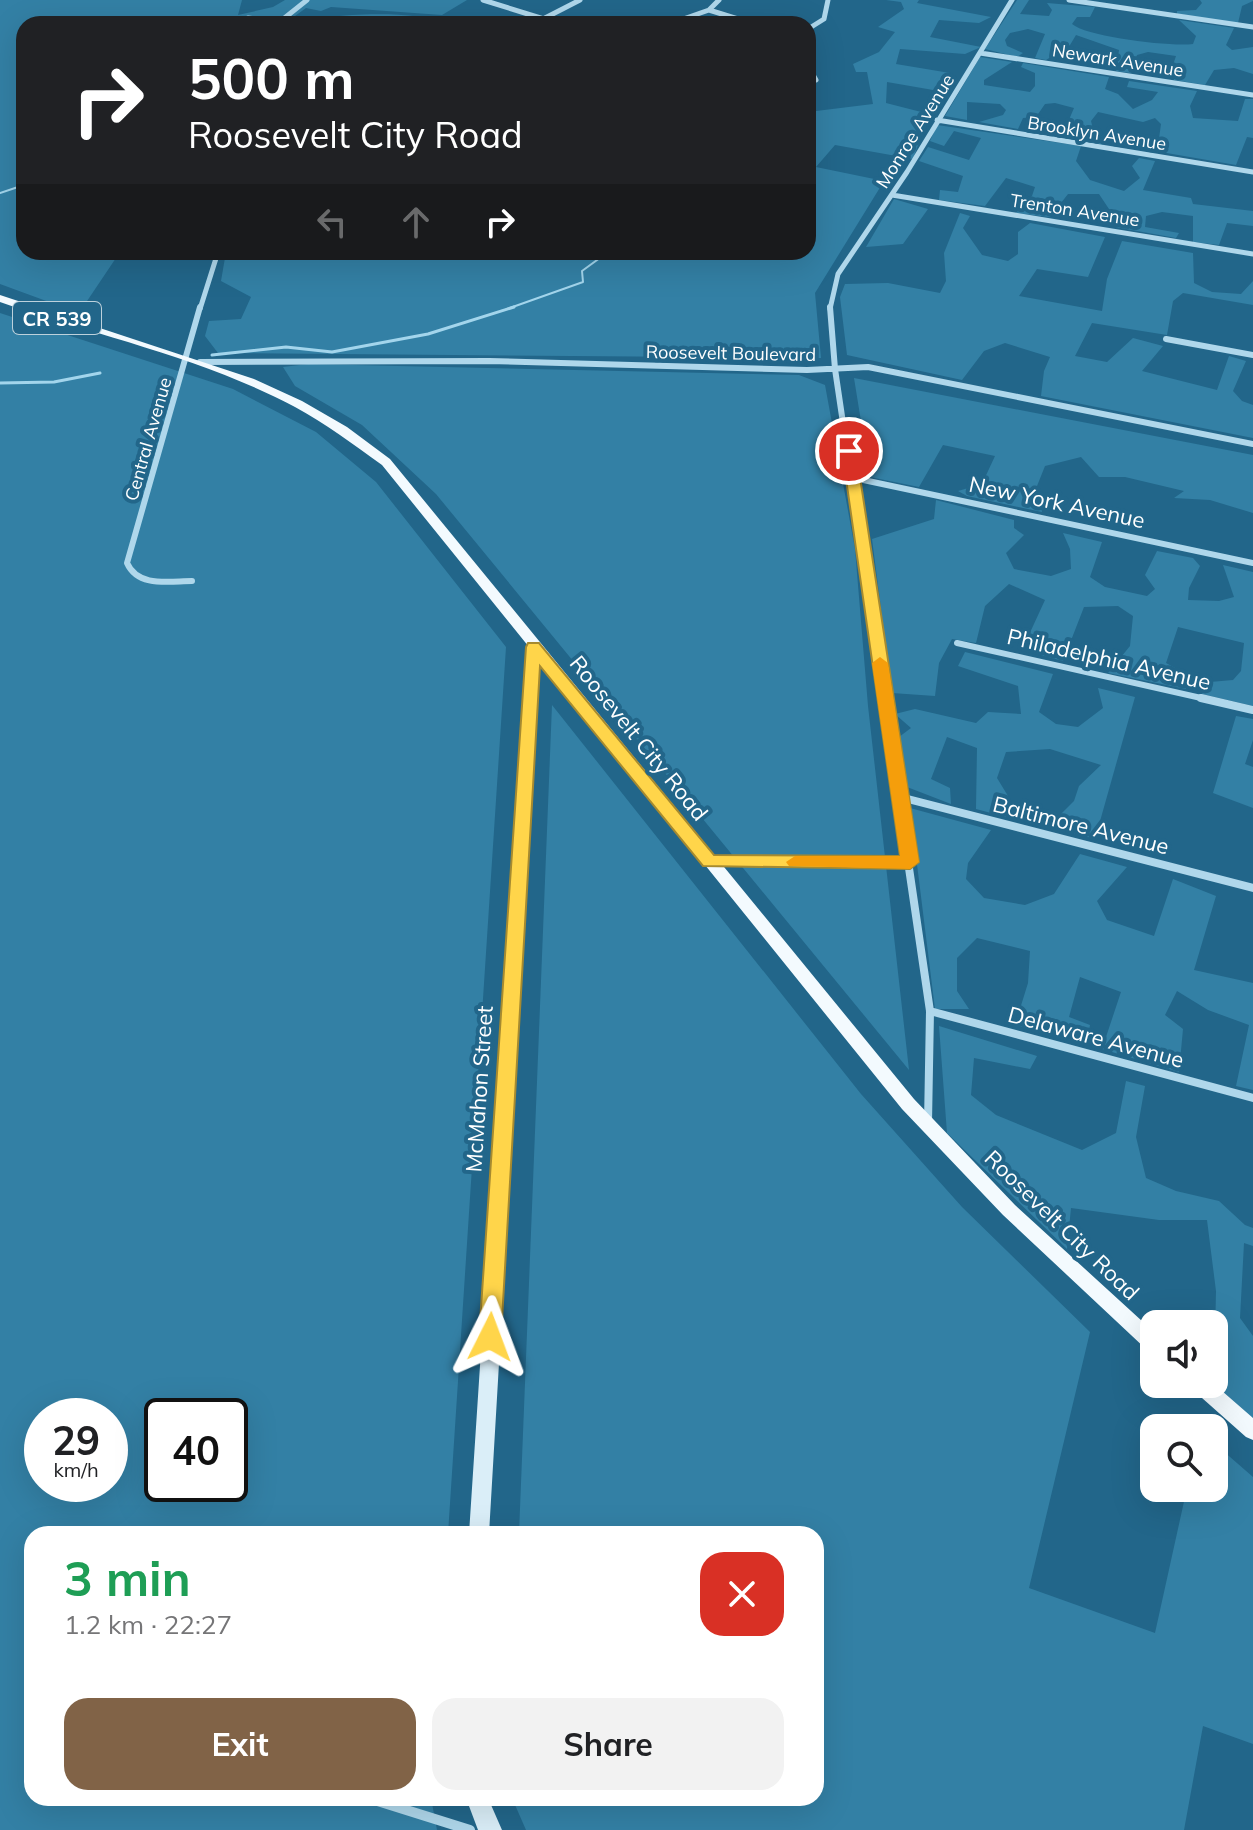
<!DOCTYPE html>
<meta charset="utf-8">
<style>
body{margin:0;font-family:Mulish,sans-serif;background:#f2f2f2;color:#202124;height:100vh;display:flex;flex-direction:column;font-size:30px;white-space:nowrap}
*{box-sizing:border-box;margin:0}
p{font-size:26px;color:#757577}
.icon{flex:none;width:44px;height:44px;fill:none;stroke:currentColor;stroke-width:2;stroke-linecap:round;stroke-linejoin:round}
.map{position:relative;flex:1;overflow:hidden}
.side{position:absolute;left:24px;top:1526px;width:800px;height:280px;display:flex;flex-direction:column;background:#fff;border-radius:24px;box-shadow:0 8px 32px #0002}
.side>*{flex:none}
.top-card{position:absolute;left:16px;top:16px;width:800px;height:244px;border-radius:24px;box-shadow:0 8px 32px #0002;background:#202124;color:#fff;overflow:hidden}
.tools{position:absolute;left:1140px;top:1310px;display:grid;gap:16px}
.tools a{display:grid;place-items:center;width:88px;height:88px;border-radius:16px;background:#fff;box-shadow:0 8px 32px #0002;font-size:40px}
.speed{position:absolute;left:24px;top:1398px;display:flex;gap:16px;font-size:40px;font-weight:700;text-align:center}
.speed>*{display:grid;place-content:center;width:104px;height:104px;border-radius:50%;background:#fff;box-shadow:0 8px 32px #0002;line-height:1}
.speed small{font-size:20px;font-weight:400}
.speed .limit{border:4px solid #111;border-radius:12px;background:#fff;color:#111}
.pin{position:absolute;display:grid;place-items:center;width:68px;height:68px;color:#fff;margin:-34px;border:4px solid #fff;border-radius:50%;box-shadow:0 2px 8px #0007}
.me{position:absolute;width:88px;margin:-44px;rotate:3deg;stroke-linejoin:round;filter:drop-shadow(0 0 6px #0008)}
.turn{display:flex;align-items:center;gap:28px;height:168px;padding:0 40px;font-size:36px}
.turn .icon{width:104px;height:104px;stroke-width:2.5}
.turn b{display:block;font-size:56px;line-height:68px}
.lanes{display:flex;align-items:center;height:76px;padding:0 40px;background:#0003;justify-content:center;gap:40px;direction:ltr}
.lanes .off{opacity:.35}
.round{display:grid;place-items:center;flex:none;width:84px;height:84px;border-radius:24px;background:#f2f2f2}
.headline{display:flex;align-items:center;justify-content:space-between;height:136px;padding:0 40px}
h1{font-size:48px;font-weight:700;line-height:60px;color:#1e9e55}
.primary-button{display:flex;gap:16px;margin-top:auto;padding:16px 40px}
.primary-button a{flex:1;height:92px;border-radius:24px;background:#816347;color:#fff;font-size:32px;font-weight:700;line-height:92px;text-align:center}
.primary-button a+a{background:#f2f2f2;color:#202124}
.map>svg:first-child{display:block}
.green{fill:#3380a5;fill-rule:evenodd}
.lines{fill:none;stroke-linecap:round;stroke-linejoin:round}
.stream-far1{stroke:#a3d5ec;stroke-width:2}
.stream{stroke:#a3d5ec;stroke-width:3}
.street-far3{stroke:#afd7eb;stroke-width:5}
.street-far2{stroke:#afd7eb;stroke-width:6}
.street-far1{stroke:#afd7eb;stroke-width:8}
.street{stroke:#afd7eb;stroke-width:10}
.secondary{fill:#daeef8;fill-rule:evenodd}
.primary{fill:#f3fafe;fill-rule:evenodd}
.route{fill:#ffd54a;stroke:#a68a30;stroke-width:2}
.slow{fill:#f59e0b}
.labels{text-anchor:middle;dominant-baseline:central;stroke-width:8;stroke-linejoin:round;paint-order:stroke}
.far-street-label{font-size:18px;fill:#fff;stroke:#22668a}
.shield{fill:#22668a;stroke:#bdd1dc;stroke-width:2}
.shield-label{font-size:20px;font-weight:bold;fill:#fff}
.street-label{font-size:22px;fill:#fff;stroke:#22668a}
</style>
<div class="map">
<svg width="1253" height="1830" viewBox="0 0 1253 1830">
<rect width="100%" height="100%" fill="#22668a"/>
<!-- green -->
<path class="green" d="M 0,0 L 242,0 L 238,15 L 273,7 L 285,0 L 467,0 L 442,15 L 331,7 L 321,11 L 306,8 L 295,16 C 314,20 333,16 352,15 C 383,13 425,14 454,24 L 24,24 L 24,252 L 120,252 L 79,313 L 0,284 Z
M 886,0 L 919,0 L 917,3 L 991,17 L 979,23 L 939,20 L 930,37 L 981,47 L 965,54 L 900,49 L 896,64 L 950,73 L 939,91 L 887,82 L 886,103 L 929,114 L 913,159 L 835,145 L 816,167 L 884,181 L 815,293 L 821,358 L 218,353 L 205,336 L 209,321 L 241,319 L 251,297 L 221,281 L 226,252 L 808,252 L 808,112 L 873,104 L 867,72 L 856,72 L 853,64 L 879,52 L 895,32 L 878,27 L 904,9 L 901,2 Z
M 1017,0 L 1029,0 L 1020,14 L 1049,16 L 1052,10 L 1047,3 L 1095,7 L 1090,17 L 1077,17 L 1072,24 C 1087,37 1171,47 1193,44 L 1196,36 L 1179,20 L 1234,28 L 1226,45 L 1232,50 L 1253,47 L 1253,74 L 1234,68 L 1214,70 L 1205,85 L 1174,80 L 1172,68 L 1176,56 L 1148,52 L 1137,55 L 1131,73 L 1116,71 L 1119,50 L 1076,35 L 1070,45 L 1046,60 L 1035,58 L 1045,34 L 1028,29 L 1010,33 L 1005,40 L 1007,46 L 1023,53 L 1017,57 L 985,49 Z
M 1200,0 L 1253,0 L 1253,1 L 1242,6 L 1238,23 L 1177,14 L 1177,11 L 1196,10 L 1202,3 Z
M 980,57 L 1012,62 L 984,80 L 984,85 L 1030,92 L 1035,86 L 1035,73 L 1021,67 L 1023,63 L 1109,77 L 1105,89 L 1118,94 L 1133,109 L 1152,100 L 1158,92 L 1127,87 L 1129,81 L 1197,91 L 1190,106 L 1193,118 L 1238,121 L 1245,99 L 1253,99 L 1253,138 L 1247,137 L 1236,165 L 1132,147 L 1131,142 L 1158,146 L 1161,124 L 1155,118 L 1143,122 L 1098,112 L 1091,121 L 1093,129 L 1103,136 L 1104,145 L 1062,136 L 1074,108 L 1055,103 L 1045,104 L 1036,117 L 1023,118 L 1018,129 L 979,122 L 1003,115 L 1006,110 L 1000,104 L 967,102 L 967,120 L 945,116 Z
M 937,125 L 1081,146 L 1076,161 L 1090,180 L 1124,191 L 1140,178 L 1132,166 L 1139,158 L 1155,161 L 1143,190 L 1191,198 L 1193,204 L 1253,211 L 1253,226 L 1227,223 L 1219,245 L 1193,242 L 1193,216 L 1162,212 L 1146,216 L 1145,227 L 1179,233 L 1176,238 L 1115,227 L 1111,212 L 1099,194 L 1068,194 L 1050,217 L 1016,213 L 1032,196 L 1035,187 L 1006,178 L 985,206 L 939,200 L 940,190 L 958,192 L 963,176 L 919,161 L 928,147 L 969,160 L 981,138 L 954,131 L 944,146 L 930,141 Z
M 894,199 L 928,209 L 903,244 L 866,247 Z
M 960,213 L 970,216 L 963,228 L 982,255 L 1008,261 L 1018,254 L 1018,232 L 1030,223 L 1105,237 L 1088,277 L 1037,269 L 1019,296 L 1102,311 L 1107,279 L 1122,241 L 1193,253 L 1194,283 L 1212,292 L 1241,294 L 1253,281 L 1253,305 L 1183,293 L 1173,301 L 1167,335 L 1092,323 L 1075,356 L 1107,362 L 1133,338 L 1163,346 L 1142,371 L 1217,390 L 1229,356 L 1246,361 L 1233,391 L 1242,401 L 1253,405 L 1253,438 L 1041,396 L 1044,371 L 1050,357 L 1005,343 L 984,351 L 962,380 L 847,355 L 840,297 L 845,284 L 888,283 L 940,293 L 946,281 L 944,253 Z
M 0,313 L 233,389 L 316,432 L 376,482 L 506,647 L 448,1534 L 32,1534 L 32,1798 L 431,1798 L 437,1830 L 0,1830 ZM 42,1416 L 110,1416 L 110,1484 L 42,1484 ZM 162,1416 L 230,1416 L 230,1484 L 162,1484 Z
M 308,364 L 799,375 L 825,385 L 855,549 L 868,706 L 909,1070 L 436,494 L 362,425 L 295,386 L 283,367 Z
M 854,378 L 1253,455 L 1253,513 L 1210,500 L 1174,498 L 1184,491 L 1125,477 L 1099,477 L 1081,457 L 1045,466 L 1037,486 L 1042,512 L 967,496 L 958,491 L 982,484 L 995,456 L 943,445 L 919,487 L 870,477 Z
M 936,500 L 1014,520 L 1014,528 L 1024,535 L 1006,553 L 1014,569 L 1051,576 L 1071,569 L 1070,549 L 1063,533 L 1102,542 L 1090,577 L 1105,587 L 1147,596 L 1155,589 L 1145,575 L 1157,551 L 1193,558 L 1200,566 L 1189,588 L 1188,600 L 1219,601 L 1234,597 L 1223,565 L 1253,572 L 1253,706 L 1202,694 L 1210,682 L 1233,680 L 1241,671 L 1244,643 L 1178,627 L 1166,663 L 1190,676 L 1186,689 L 1108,673 L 1130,646 L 1133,616 L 1118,606 L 1084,607 L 1063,661 L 1022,650 L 1045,600 L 1009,584 L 985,606 L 976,643 L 952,639 L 939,663 L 935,696 L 892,693 L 872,539 L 934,519 Z
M 965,652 L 1053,674 L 1039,712 L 1056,724 L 1078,727 L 1103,708 L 1098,688 L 1135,697 L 1095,839 L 1049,826 L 1074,801 L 1079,786 L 1101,765 L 1050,749 L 1006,752 L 997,778 L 1008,796 L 1006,817 L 976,809 L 977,748 L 947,737 L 931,779 L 950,788 L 951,804 L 907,787 L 895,740 L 911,728 L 895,714 L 915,709 L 976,723 L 988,712 L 1021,714 L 1018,686 L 958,666 Z
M 552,705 L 861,1094 L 962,1207 L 1090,1332 L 1029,1588 L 1155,1633 L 1187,1488 L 1214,1488 L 1214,1443 L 1253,1477 L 1253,1744 L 1203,1726 L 1184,1830 L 526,1830 L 512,1798 L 816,1798 L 816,1534 L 519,1534 Z
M 1236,716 L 1253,719 L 1253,740 L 1245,764 L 1253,767 L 1253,808 L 1213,793 Z
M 910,808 L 991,830 L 968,863 L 966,879 L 984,898 L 1025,905 L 1054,894 L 1080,854 L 1127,867 L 1097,901 L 1107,920 L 1154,936 L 1173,879 L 1216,896 L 1194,970 L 1253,983 L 1253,1090 L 1236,1086 L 1249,1025 L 1208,1010 L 1177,991 L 1165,1015 L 1183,1029 L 1179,1072 L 1102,1049 L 1121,992 L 1080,977 L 1069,1017 L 1090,1025 L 1086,1044 L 1015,1025 L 1028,983 L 1030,951 L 977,938 L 957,958 L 957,991 L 969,1009 L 935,1009 Z
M 939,1026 L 1037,1056 L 1030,1069 L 974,1058 L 971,1095 L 996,1115 L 1082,1150 L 1116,1133 L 1126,1081 L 1145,1086 L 1136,1137 L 1146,1178 L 1176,1191 L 1219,1201 L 1245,1225 L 1253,1228 L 1253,1246 L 1244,1243 L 1240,1318 L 1253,1336 L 1253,1419 L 1214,1384 L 1216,1291 L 1207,1220 L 1159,1220 L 1071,1208 L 1067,1249 L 947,1133 Z"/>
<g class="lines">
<!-- stream-far1 -->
<path class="stream-far1" d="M 0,193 L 24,185
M 507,309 L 583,282 L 582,271 L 608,252"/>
<!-- stream -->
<path class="stream" d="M 212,355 L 286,347 L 332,352 L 428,334 L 514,307
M 0,383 L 54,382 L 100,373"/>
<!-- street-far3 -->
<path class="street-far3" d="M 483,0 L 560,24
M 1069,0 L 1253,27
M 709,10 L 754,24
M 248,18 L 278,22
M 543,19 L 580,0
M 277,24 L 307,0
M 669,24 L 709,10 L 719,0
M 808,29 L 824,19 L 828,0
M 980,53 L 1253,95
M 808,66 L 816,80
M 937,120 L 1253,172
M 892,195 L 1253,254
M 200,309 L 218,252
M 830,309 L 838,274 L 907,172 L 1012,0"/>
<!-- street-far2 -->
<path class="street-far2" d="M 830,307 L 835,369 L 884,700
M 1166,339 L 1253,355
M 200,362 L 489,361 L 807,370 L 868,367 L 1253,444
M 854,478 L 1253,563
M 192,581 C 170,581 138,588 127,563 L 200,307
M 957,643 L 1210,700"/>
<!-- street-far1 -->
<path class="street-far1" d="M 884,698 L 930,1011 L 928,1123
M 1201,698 L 1253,710
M 900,797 L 1253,888
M 710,862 L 910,862
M 930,1011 L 1253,1098"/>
<!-- street -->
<path class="street" d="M 368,1798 L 470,1830"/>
<!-- secondary -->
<path class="secondary" d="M 534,643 L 541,647 L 489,1534 L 469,1534 L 527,647 Z
M 466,1798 L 488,1798 L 502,1830 L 478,1830 Z"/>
<!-- primary -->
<path class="primary" d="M 0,295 L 254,379 L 302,401 L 347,427 L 390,459 L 914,1099 L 1015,1205 L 1154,1332 L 1154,1353 L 1147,1350 L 1003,1215 L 902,1109 L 382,465 C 353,444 326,424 295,407 C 203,358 98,336 0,302 Z
M 1190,1384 L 1214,1384 L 1253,1418 L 1253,1440 L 1246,1437 L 1193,1390 Z"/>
</g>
<!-- route -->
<path class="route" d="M 849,447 L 856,451 L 919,862 L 910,869 L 703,866 L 540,666 L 501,1337 L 498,1344 L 490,1347 L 482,1344 L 479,1337 L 526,647 L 528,643 L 539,643 L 714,855 L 900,856 L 842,451 Z"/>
<!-- slow -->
<path class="slow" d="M 880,657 L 888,663 L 919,862 L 910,869 L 789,866 L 786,862 L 795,856 L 900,856 L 872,663 Z"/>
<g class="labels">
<!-- far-street labels -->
<g class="far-street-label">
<text transform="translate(1118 60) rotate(9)">Newark Avenue</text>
<text transform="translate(915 131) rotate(-58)">Monroe Avenue</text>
<text transform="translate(1097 133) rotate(9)">Brooklyn Avenue</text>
<text transform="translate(1075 210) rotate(9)">Trenton Avenue</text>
<text transform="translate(731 353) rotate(1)">Roosevelt Boulevard</text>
<text transform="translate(148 439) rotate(-74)">Central Avenue</text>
</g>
<!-- shield labels -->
<rect class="shield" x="13" y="302" width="88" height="32" rx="6"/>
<g class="shield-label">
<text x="57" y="318">CR 539</text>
</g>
<!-- street labels -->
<g class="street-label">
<text transform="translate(1057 502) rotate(12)">New York Avenue</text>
<text transform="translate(1109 659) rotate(13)">Philadelphia Avenue</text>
<text transform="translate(639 738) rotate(51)">Roosevelt City Road</text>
<text transform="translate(1081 825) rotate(14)">Baltimore Avenue</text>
<text transform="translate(1096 1037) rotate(15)">Delaware Avenue</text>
<text transform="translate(479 1089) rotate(-86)">McMahon Street</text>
<text transform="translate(1062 1225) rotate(44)">Roosevelt City Road</text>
</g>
</g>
</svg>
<div class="tools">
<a><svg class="icon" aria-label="sound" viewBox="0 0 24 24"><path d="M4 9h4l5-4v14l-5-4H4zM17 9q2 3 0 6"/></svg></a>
<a><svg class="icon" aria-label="search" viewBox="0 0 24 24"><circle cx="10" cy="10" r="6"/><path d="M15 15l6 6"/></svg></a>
</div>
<div class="speed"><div>29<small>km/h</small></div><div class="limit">40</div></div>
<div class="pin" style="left:849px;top:451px;background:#d93025"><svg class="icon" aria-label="arrive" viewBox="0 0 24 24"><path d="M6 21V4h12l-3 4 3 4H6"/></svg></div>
<svg class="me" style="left:490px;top:1337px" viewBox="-20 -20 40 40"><path d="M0-17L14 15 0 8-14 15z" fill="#ffd54a" stroke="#fff" stroke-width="4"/></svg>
<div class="top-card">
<div class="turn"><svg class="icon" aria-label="right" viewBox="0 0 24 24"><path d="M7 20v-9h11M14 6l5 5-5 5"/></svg><div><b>500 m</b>Roosevelt City Road</div></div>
<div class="lanes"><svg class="icon off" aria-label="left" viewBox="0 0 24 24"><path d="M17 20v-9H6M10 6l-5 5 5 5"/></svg><svg class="icon off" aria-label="ahead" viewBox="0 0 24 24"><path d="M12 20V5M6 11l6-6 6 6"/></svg><svg class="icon" aria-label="right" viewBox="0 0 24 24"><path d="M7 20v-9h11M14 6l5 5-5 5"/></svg></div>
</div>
<section class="side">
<div class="headline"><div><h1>3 min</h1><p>1.2 km · 22:27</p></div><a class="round" style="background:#d93025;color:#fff"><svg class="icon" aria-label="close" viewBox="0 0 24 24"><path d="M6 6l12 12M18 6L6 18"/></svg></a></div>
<div class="primary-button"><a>Exit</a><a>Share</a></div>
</section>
</div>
